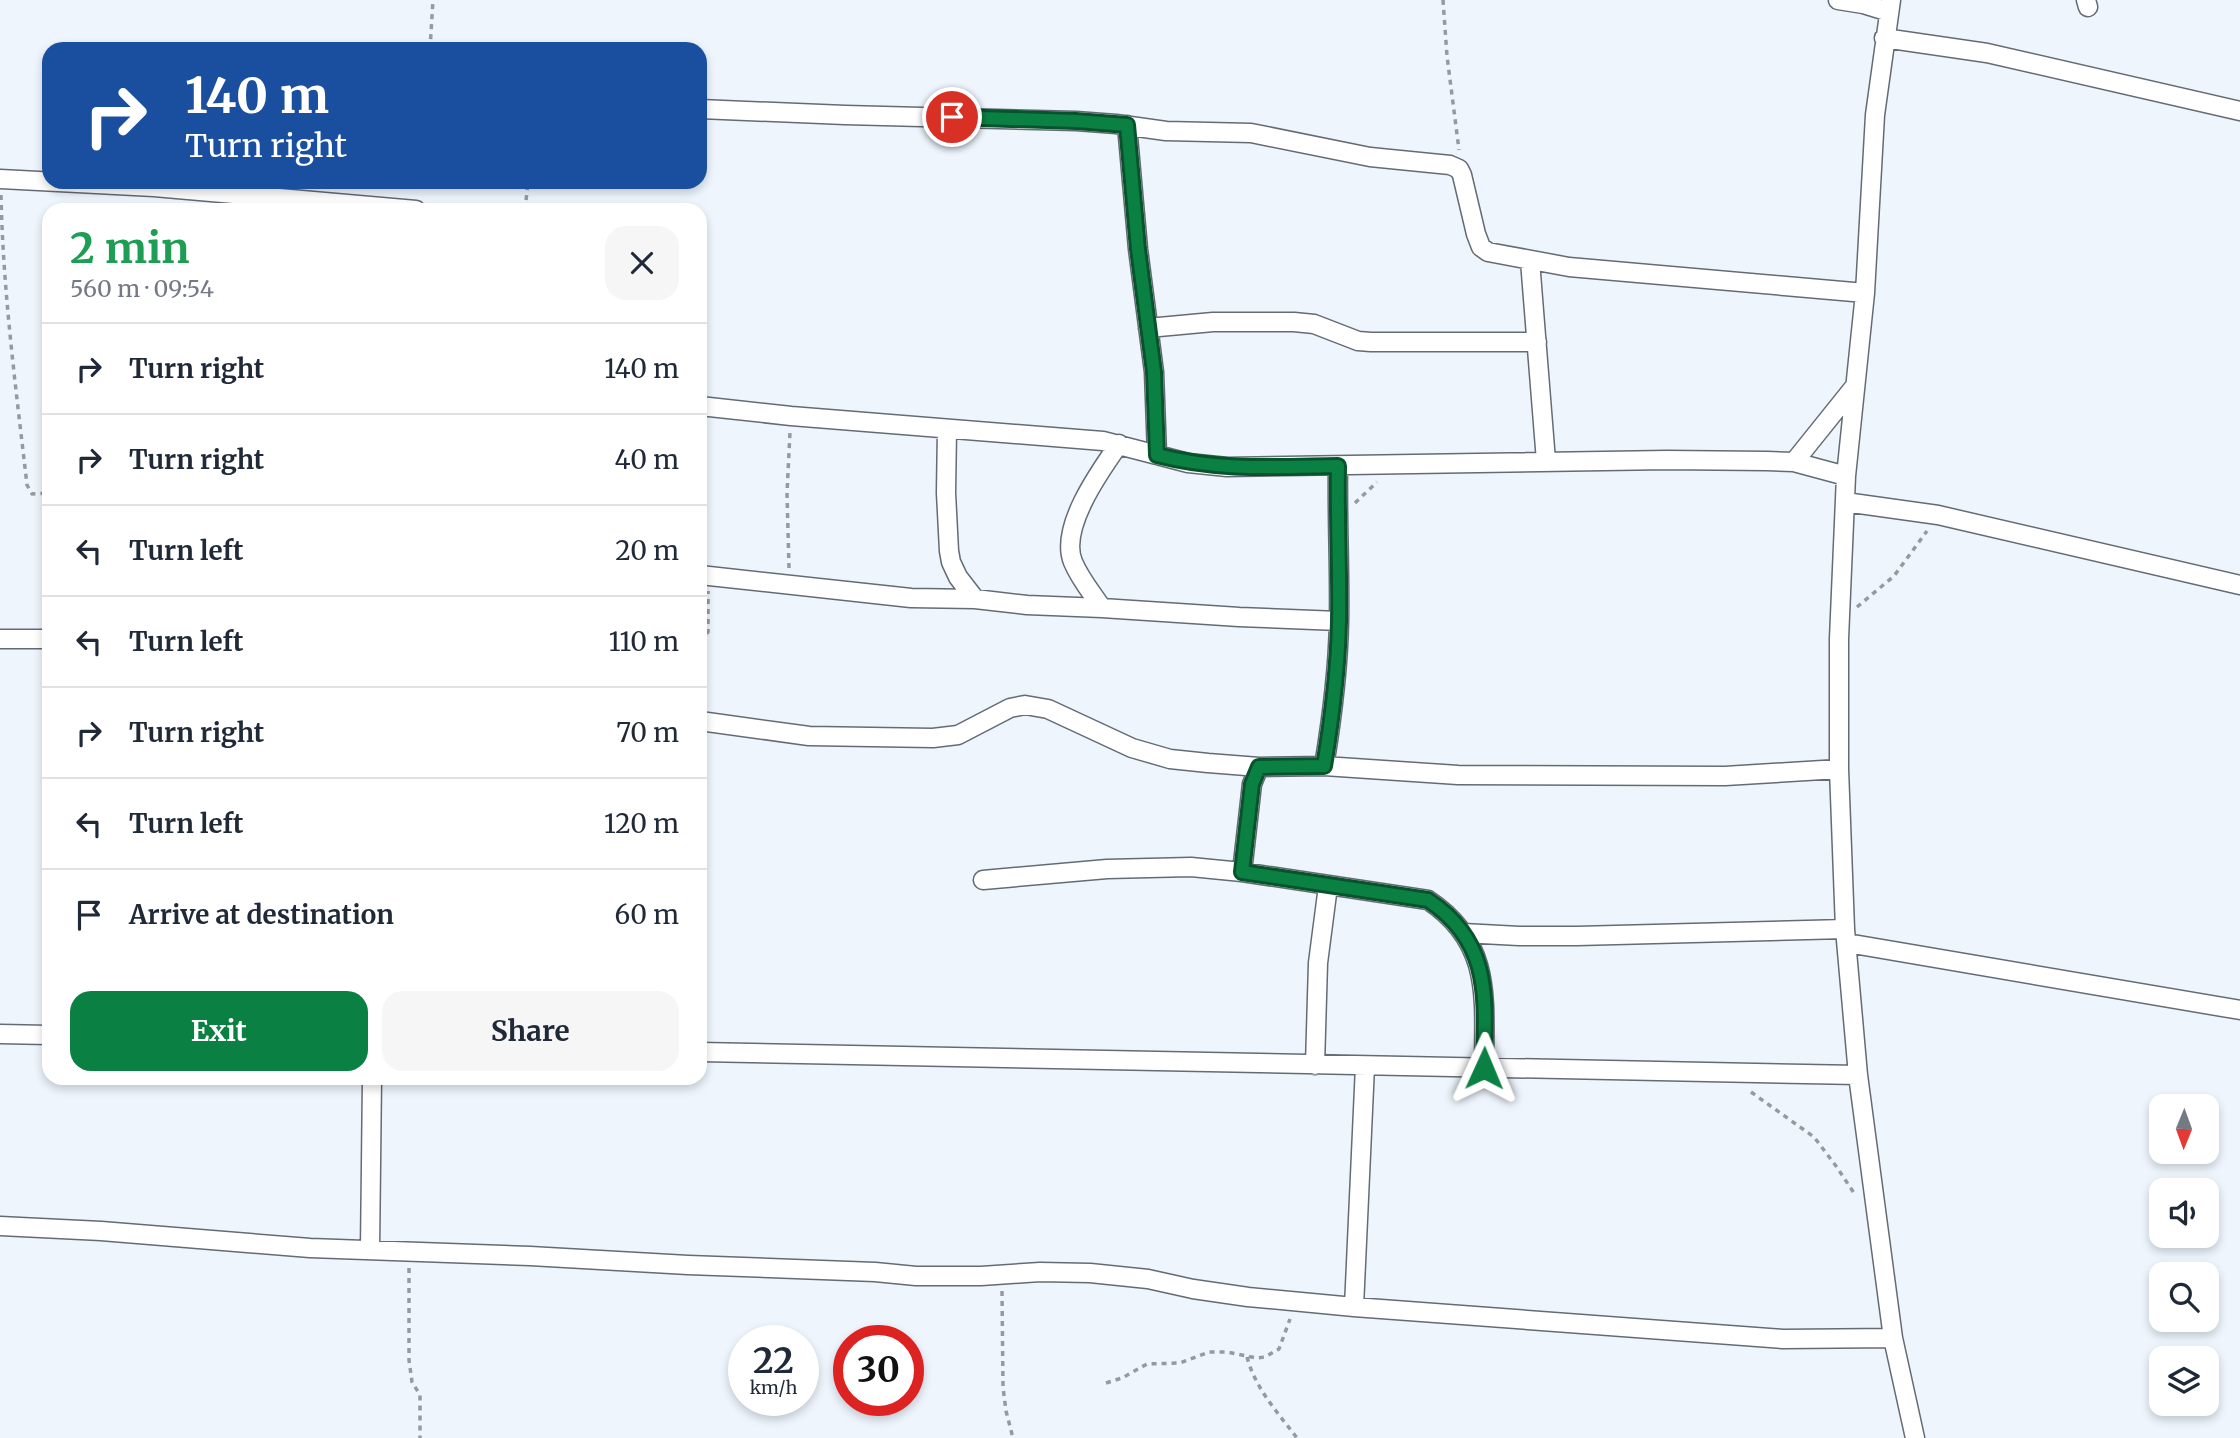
<!DOCTYPE html>
<meta charset="utf-8">
<style>
body{margin:0;font-family:Merriweather,serif;background:#f6f6f7;color:#1f2937;height:100vh;display:flex;flex-direction:column;font-size:26px;white-space:nowrap}
*{box-sizing:border-box;margin:0}
p{font-size:23px;color:#747a83}
.icon{flex:none;width:38px;height:38px;fill:none;stroke:currentColor;stroke-width:2;stroke-linecap:round;stroke-linejoin:round}
.map{position:relative;flex:1;overflow:hidden}
.side{position:absolute;left:42px;top:203px;width:665px;height:882px;display:flex;flex-direction:column;background:#fff;border-radius:21px;box-shadow:0 4px 10px #0003}
.side>*{flex:none}
.hud{position:absolute;left:42px;top:42px;width:665px;height:147px;border-radius:21px;box-shadow:0 4px 10px #0003;background:#1a4fa0;color:#fff;overflow:hidden}
.needle{width:46px;rotate:181deg}
.buttons{position:absolute;left:2149px;top:1094px;display:grid;gap:14px}
.buttons a{display:grid;place-items:center;width:70px;height:70px;border-radius:14px;background:#fff;box-shadow:0 4px 10px #0003;font-size:35px}
.speed{position:absolute;left:728px;top:1325px;display:flex;gap:14px;font-size:35px;font-weight:700;text-align:center}
.speed>*{display:grid;place-content:center;width:91px;height:91px;border-radius:50%;background:#fff;box-shadow:0 4px 10px #0003;line-height:1}
.speed small{font-size:18px;font-weight:400}
.speed .limit{border:10px solid #d22;background:#fff;color:#111}
.pin{position:absolute;display:grid;place-items:center;width:60px;height:60px;color:#fff;margin:-30px;border:4px solid #fff;border-radius:50%;box-shadow:0 2px 7px #0007}
.me{position:absolute;width:77px;margin:-38px;rotate:1deg;stroke-linejoin:round;filter:drop-shadow(0 0 5px #0008)}
.turn{display:flex;align-items:center;gap:24px;height:147px;padding:0 28px;font-size:32px}
.turn .icon{width:91px;height:91px;stroke-width:2.5}
.turn b{display:block;font-size:49px;line-height:60px}
.round{display:grid;place-items:center;flex:none;width:74px;height:74px;border-radius:21px;background:#f6f6f7}
.overview{display:flex;align-items:center;justify-content:space-between;height:119px;padding:0 28px}
h1{font-size:42px;font-weight:700;line-height:52px;color:#1e9e55}
.action{display:flex;gap:14px;margin-top:auto;padding:14px 28px}
.action a{flex:1;height:80px;border-radius:21px;background:#0b8043;color:#fff;font-size:28px;font-weight:700;line-height:80px;text-align:center}
.action a+a{background:#f6f6f7;color:#1f2937}
ul{padding:0;list-style:none}
li{display:flex;align-items:center;gap:21px;height:91px;padding:0 28px;border-top:2px solid #e0e1e3}
li div{flex:1}
li b{display:block;font-size:26px}
li em{font-style:normal}
.map>svg:first-child{display:block}
.lines{fill:none;stroke-linecap:round;stroke-linejoin:round}
.minor-casing{stroke:#646b74;stroke-width:21}
.path{stroke:#959aa1;stroke-width:3.5;stroke-dasharray:5 5;stroke-linecap:butt}
.minor{stroke:#fff;stroke-width:18}
.route-casing{stroke:#07532c;stroke-width:18}
.route{stroke:#0b8043;stroke-width:12}
</style>
<div class="map">
<svg width="2240" height="1438" viewBox="0 0 2240 1438">
<rect width="100%" height="100%" fill="#eef5fd"/>
<g class="lines">
<defs>
<path id="minor" d="M 1838,0 L 1863,4 L 1889,12
M 1891,0 L 1875,115 L 1865,293 L 1846,476 L 1839,639 L 1839,769 L 1845,929 L 1858,1075 L 1893,1338 L 1915,1438
M 2086,0 L 2088,7
M 1884,38 L 1987,53 L 2240,111
M 700,109 L 845,115 L 1076,121 L 1116,124 L 1166,131 L 1251,133 L 1370,157 L 1450,165 L 1459,169 L 1462,175 L 1476,234 L 1481,247 L 1488,252 L 1569,267 L 1865,293
M 1127,125 L 1138,249 L 1154,372 L 1157,455
M 0,179 L 154,187 L 416,210
M 1530,261 L 1546,461
M 1148,328 L 1213,322 L 1294,322 L 1314,324 L 1358,341 L 1371,342 L 1537,342
M 700,406 L 791,416 L 1103,441 L 1188,463 L 1227,467 L 1667,460 L 1767,461 L 1794,462 L 1846,476
M 947,429 L 946,493 L 949,551 L 951,562 L 958,577 L 975,599
M 1794,462 L 1855,386
M 1845,502 L 1938,515 L 2240,585
M 700,575 L 911,598 L 975,599 L 1027,605 L 1102,608 L 1239,617 L 1339,621
M 1102,608 C 1092,593 1080,579 1073,562 C 1059,528 1100,471 1119,444
M 0,639 L 49,639
M 700,721 L 809,736 L 933,738 L 958,735 L 1010,708 L 1025,705 L 1048,709 L 1132,748 L 1170,759 L 1208,763 L 1259,767 L 1324,766 L 1458,775 L 1725,776 L 1839,769
M 1324,766 C 1332,718 1338,671 1339,622 C 1340,570 1337,518 1338,466
M 1242,872 L 1252,784 L 1259,767
M 983,880 L 1107,869 L 1191,867 L 1242,872 L 1428,900 C 1493,943 1484,1000 1484,1068
M 1463,933 L 1519,936 L 1577,936 L 1845,929
M 1847,943 L 2240,1010
M 0,1034 L 49,1035
M 700,1052 L 1858,1075
M 1315,1065 L 1318,963 L 1328,886
M 0,1226 L 101,1231 L 310,1248 L 530,1256 L 688,1265 L 875,1272 L 916,1276 L 981,1276 L 1040,1272 L 1090,1273 L 1148,1279 L 1193,1289 L 1248,1297 L 1354,1307 L 1783,1339 L 1893,1338
M 370,1250 L 372,1078
M 1354,1307 L 1365,1066"/>
</defs>
<!-- minor casing -->
<use href="#minor" class="minor-casing"/>
<!-- path -->
<path class="path" d="M 1443,0 L 1447,56 L 1459,150
M 430,49 L 433,0
M 1,195 C 3,292 16,389 27,485 L 32,494 L 49,493
M 525,210 L 528,182
M 1355,503 L 1377,482
M 789,568 L 787,493 L 790,432
M 1857,607 L 1894,576 L 1927,531
M 700,641 L 708,632 L 708,591
M 1751,1092 L 1814,1137 L 1836,1166 L 1856,1196
M 409,1268 L 409,1360 L 412,1382 L 420,1395 L 420,1438
M 1002,1291 L 1003,1387 L 1006,1411 L 1013,1438
M 1247,1357 C 1255,1388 1278,1413 1297,1438
M 1106,1383 L 1122,1378 L 1147,1364 L 1180,1363 L 1209,1352 L 1227,1352 L 1256,1358 L 1265,1357 L 1279,1349 L 1290,1319"/>
<!-- minor -->
<use href="#minor" class="minor"/>
</g>
<g class="lines">
<defs>
<path id="route" d="M 952,117 L 1076,121 L 1127,125 L 1138,249 L 1154,372 L 1157,455 C 1219,471 1275,467 1338,466 C 1337,518 1340,570 1339,622 C 1338,671 1332,718 1324,766 L 1259,767 L 1252,784 L 1242,872 L 1428,900 C 1493,943 1485,1000 1484,1068"/>
</defs>
<!-- route casing -->
<use href="#route" class="route-casing"/>
<!-- route -->
<use href="#route" class="route"/>
</g>
</svg>
<div class="buttons">
<a><svg class="needle" viewBox="-14 -14 28 28"><path d="M0-13l5 13h-10z" fill="#e53935"/><path d="M0 13l5-13h-10z" fill="#747a83"/></svg></a>
<a><svg class="icon" aria-label="sound" viewBox="0 0 24 24"><path d="M4 9h4l5-4v14l-5-4H4zM17 9q2 3 0 6"/></svg></a>
<a><svg class="icon" aria-label="search" viewBox="0 0 24 24"><circle cx="10" cy="10" r="6"/><path d="M15 15l6 6"/></svg></a>
<a><svg class="icon" aria-label="layers" viewBox="0 0 24 24"><path d="M12 4l9 5-9 5-9-5zM3 14l9 5 9-5"/></svg></a>
</div>
<div class="speed"><div>22<small>km/h</small></div><div class="limit">30</div></div>
<div class="pin" style="left:952px;top:117px;background:#d93025"><svg class="icon" aria-label="arrive" viewBox="0 0 24 24"><path d="M6 21V4h12l-3 4 3 4H6"/></svg></div>
<svg class="me" style="left:1484px;top:1068px" viewBox="-20 -20 40 40"><path d="M0-17L14 15 0 8-14 15z" fill="#0b8043" stroke="#fff" stroke-width="4"/></svg>
<div class="hud">
<div class="turn"><svg class="icon" aria-label="right" viewBox="0 0 24 24"><path d="M7 20v-9h11M14 6l5 5-5 5"/></svg><div><b>140 m</b>Turn right</div></div>
</div>
<section class="side">
<div class="overview"><div><h1>2 min</h1><p>560 m · 09:54</p></div><a class="round"><svg class="icon" aria-label="close" viewBox="0 0 24 24"><path d="M6 6l12 12M18 6L6 18"/></svg></a></div>
<ul>
<li><svg class="icon" aria-label="right" viewBox="0 0 24 24"><path d="M7 20v-9h11M14 6l5 5-5 5"/></svg><div><b>Turn right</b></div><em>140 m</em></li>
<li><svg class="icon" aria-label="right" viewBox="0 0 24 24"><path d="M7 20v-9h11M14 6l5 5-5 5"/></svg><div><b>Turn right</b></div><em>40 m</em></li>
<li><svg class="icon" aria-label="left" viewBox="0 0 24 24"><path d="M17 20v-9H6M10 6l-5 5 5 5"/></svg><div><b>Turn left</b></div><em>20 m</em></li>
<li><svg class="icon" aria-label="left" viewBox="0 0 24 24"><path d="M17 20v-9H6M10 6l-5 5 5 5"/></svg><div><b>Turn left</b></div><em>110 m</em></li>
<li><svg class="icon" aria-label="right" viewBox="0 0 24 24"><path d="M7 20v-9h11M14 6l5 5-5 5"/></svg><div><b>Turn right</b></div><em>70 m</em></li>
<li><svg class="icon" aria-label="left" viewBox="0 0 24 24"><path d="M17 20v-9H6M10 6l-5 5 5 5"/></svg><div><b>Turn left</b></div><em>120 m</em></li>
<li><svg class="icon" aria-label="arrive" viewBox="0 0 24 24"><path d="M6 21V4h12l-3 4 3 4H6"/></svg><div><b>Arrive at destination</b></div><em>60 m</em></li>
</ul>
<div class="action"><a>Exit</a><a>Share</a></div>
</section>
</div>
